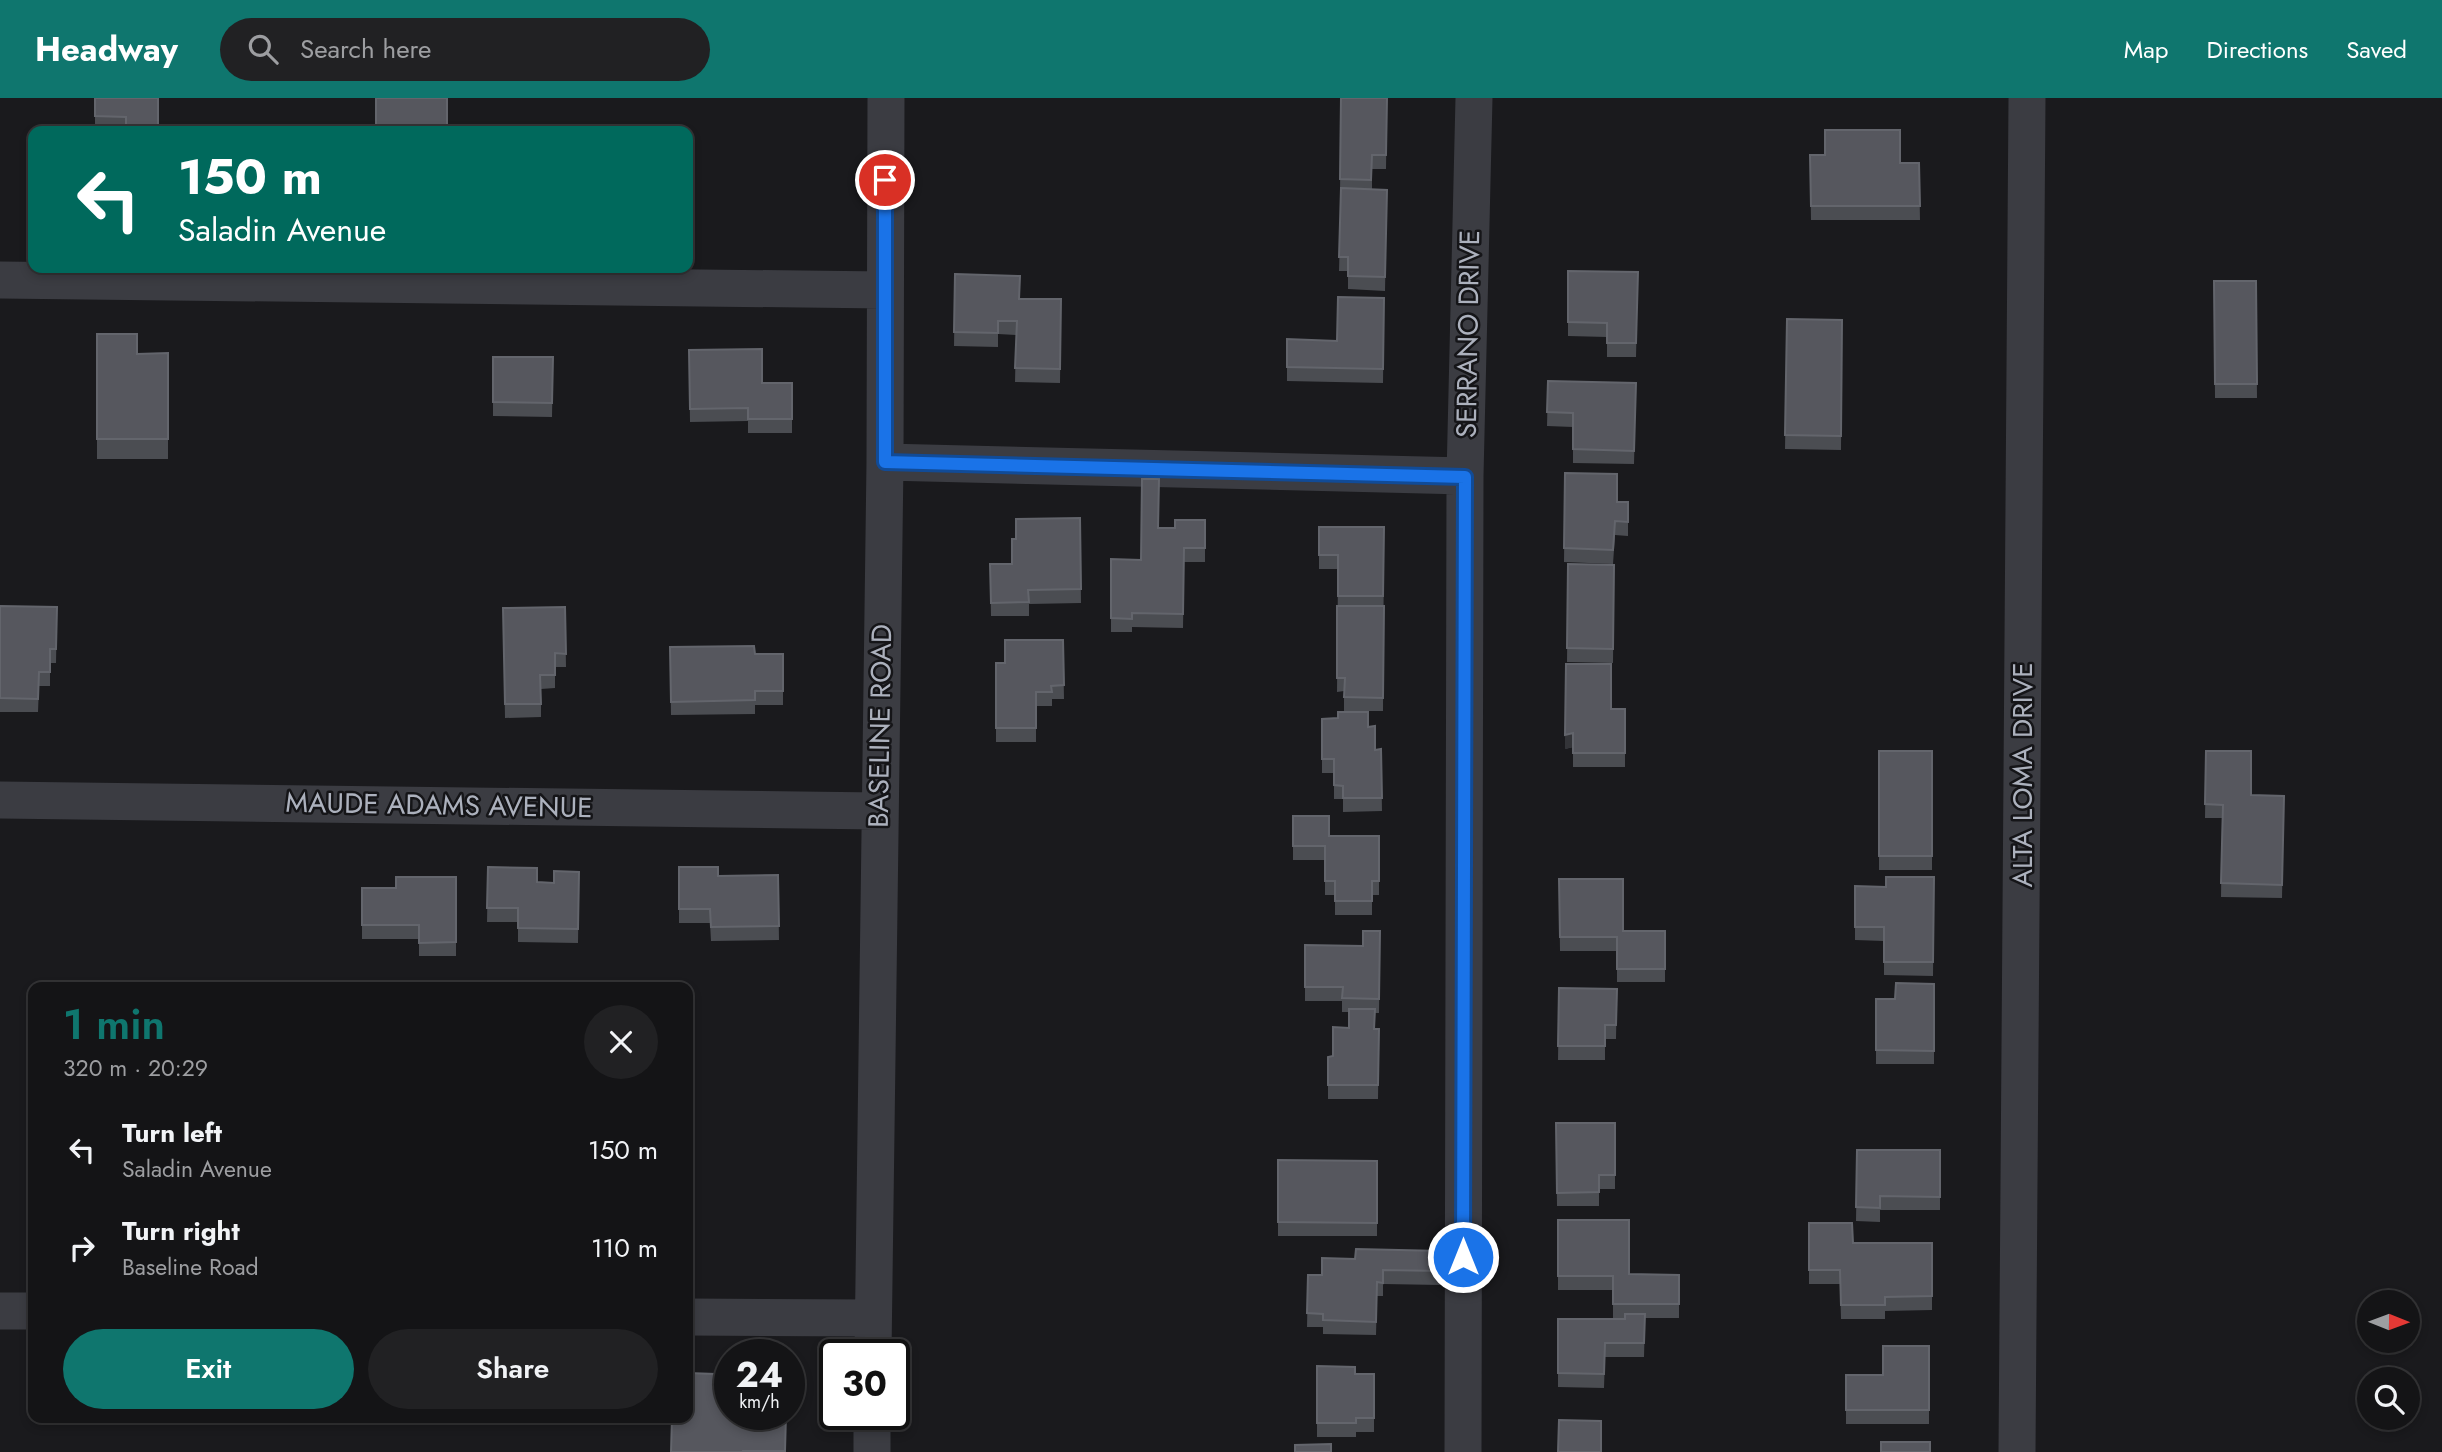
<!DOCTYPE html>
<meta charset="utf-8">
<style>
body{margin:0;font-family:Jost,sans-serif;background:#212123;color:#f1f3f6;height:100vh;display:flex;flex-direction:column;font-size:26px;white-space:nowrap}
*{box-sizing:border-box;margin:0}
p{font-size:23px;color:#9d9ea1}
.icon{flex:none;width:38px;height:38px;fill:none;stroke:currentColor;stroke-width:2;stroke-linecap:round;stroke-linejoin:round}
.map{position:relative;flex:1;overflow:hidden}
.panel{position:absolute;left:28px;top:884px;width:665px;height:441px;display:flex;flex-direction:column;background:#141416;border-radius:14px;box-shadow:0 4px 10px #0003,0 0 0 2px #333335}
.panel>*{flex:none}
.guide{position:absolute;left:28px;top:28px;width:665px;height:147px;border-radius:14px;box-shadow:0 4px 10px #0003,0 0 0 2px #333335;background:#00695c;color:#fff;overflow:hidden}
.needle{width:46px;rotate:91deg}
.tools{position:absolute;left:2357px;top:1192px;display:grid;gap:14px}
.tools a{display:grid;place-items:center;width:63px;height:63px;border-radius:50%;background:#141416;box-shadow:0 4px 10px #0003,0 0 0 2px #333335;font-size:35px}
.speed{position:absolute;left:714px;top:1241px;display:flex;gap:14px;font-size:35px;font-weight:700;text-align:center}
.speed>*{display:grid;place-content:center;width:91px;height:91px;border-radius:50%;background:#141416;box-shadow:0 4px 10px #0003,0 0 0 2px #333335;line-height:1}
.speed small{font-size:18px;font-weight:400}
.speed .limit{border:4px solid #111;border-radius:10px;background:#fff;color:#111}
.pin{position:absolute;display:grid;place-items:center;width:60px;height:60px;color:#fff;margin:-30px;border:4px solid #fff;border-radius:50%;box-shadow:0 2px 7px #0007}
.me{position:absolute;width:77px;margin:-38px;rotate:0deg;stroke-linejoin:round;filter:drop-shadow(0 0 5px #0008)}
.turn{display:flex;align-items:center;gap:24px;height:147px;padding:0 35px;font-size:32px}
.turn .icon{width:91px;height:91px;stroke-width:2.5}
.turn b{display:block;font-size:49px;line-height:60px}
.round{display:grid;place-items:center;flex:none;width:74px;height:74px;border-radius:37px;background:#212123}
.head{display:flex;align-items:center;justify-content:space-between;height:119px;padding:0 35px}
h1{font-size:42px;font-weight:600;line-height:52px;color:#0f766e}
.cta{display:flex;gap:14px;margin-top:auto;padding:14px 35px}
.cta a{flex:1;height:80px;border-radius:42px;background:#0f766e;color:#fff;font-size:28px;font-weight:600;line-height:80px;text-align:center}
.cta a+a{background:#212123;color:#f1f3f6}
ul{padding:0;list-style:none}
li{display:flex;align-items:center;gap:21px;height:98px;padding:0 35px}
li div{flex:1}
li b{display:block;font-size:26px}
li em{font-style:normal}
header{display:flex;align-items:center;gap:42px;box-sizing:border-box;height:98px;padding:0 35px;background:#0f766e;color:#fff}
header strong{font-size:33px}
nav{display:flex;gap:38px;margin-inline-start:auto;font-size:24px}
.search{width:490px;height:63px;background:#212123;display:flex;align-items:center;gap:18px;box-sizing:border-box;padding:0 24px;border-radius:38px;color:#9d9ea1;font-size:26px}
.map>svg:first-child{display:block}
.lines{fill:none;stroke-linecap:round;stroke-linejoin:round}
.minor{stroke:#3b3c42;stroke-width:37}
.wall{fill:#4b4d52}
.shaded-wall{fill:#333438}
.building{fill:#56575e;stroke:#63656c;stroke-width:2}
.route-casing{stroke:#114b97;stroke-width:18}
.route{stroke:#1a73e8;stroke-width:12}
.labels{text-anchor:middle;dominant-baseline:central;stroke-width:5;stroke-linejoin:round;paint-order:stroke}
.street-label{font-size:28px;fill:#acb1bd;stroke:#151518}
</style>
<header>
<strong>Headway</strong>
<div class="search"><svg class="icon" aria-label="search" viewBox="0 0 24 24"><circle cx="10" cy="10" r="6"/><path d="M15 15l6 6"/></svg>Search here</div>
<nav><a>Map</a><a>Directions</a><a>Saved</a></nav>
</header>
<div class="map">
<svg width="2442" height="1354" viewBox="0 0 2442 1354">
<rect width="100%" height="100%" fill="#1a1a1d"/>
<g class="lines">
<!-- minor -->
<path class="minor" d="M 0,182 L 885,192
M 885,364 L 1465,378
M 0,702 L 879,713
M 0,1213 L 33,1213
M 688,1219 L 873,1220
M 873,1256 L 885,364 L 886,0
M 872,1354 L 872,1316
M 1463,1354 L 1465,378 L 1474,0
M 2017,1354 L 2027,0"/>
</g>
<!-- wall -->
<path class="wall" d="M 95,0 L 158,0 L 126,32 L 95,32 Z
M 1341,0 L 1387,0 L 1386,71 L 1372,71 L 1372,91 L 1387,92 L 1385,193 L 1348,191 L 1348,173 L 1339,173 L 1341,95 L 1340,95 Z
M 1810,57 L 1900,65 L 1919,65 L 1920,122 L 1811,122 Z
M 1568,173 L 1638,174 L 1636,259 L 1607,259 L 1607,239 L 1568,238 Z
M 955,176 L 1020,201 L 1061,201 L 1060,285 L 1015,284 L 1016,237 L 998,236 L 998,249 L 954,248 Z
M 2214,183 L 2256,183 L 2257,300 L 2215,300 Z
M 1384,200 L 1383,285 L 1287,283 L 1287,241 L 1337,243 Z
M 1787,221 L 1842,222 L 1841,352 L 1785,351 Z
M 97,236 L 137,256 L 168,255 L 168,361 L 97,361 Z
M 689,252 L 762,285 L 792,285 L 792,335 L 748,335 L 748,323 L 690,324 Z
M 493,259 L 553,259 L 552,319 L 493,318 Z
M 1548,283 L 1636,285 L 1634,366 L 1573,365 L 1573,329 L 1547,328 Z
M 1565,375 L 1617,404 L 1628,404 L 1628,438 L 1615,437 L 1613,466 L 1564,464 Z
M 1080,420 L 1081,505 L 1029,506 L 1029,518 L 991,518 L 990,466 L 1012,466 L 1016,441 Z
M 1205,422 L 1205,464 L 1184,464 L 1183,530 L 1132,529 L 1132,534 L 1111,534 L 1111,461 L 1141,462 L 1159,430 L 1175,430 Z
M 1319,429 L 1384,429 L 1383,613 L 1344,613 L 1344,593 L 1337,594 L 1338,471 L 1319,471 Z
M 1568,466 L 1614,467 L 1613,565 L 1567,564 Z
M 0,508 L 57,509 L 56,565 L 50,565 L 50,588 L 39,588 L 38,614 L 0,614 Z
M 565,509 L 566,569 L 555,569 L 555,590 L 541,591 L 541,619 L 505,620 L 503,510 Z
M 1063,542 L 1064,601 L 1052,601 L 1052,608 L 1036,608 L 1036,644 L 996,644 L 996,565 L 1005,565 Z
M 670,549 L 755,556 L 783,556 L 783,607 L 755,607 L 755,616 L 671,617 Z
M 1611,611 L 1625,611 L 1625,669 L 1573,669 L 1573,649 L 1565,651 Z
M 1322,621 L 1368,629 L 1375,652 L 1381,651 L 1382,713 L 1343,714 L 1343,701 L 1334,701 L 1334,675 L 1322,675 Z
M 1879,653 L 1932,653 L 1932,772 L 1879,772 Z
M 2206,653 L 2251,697 L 2284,698 L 2282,800 L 2221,799 L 2222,720 L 2205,720 Z
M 1293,718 L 1329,738 L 1379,738 L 1379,797 L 1372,797 L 1372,817 L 1335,817 L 1335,797 L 1325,797 L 1325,762 L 1293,762 Z
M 488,769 L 537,784 L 554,785 L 579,774 L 578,845 L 518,844 L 518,824 L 487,824 Z
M 679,769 L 718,778 L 778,777 L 779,842 L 711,843 L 710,825 L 679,825 Z
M 456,779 L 456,858 L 419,858 L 419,841 L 362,841 L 362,790 L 396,790 Z
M 1934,779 L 1933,878 L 1884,877 L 1884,843 L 1855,842 L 1855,788 L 1886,789 Z
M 1559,781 L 1623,833 L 1665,833 L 1665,884 L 1617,884 L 1617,853 L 1560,853 Z
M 1380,833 L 1379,915 L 1375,915 L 1374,931 L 1379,931 L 1378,1001 L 1328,1001 L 1328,959 L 1333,958 L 1349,930 L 1349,914 L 1342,914 L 1342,903 L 1305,903 L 1305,847 L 1363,848 Z
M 1934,886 L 1934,966 L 1876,966 L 1876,901 L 1895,901 Z
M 1559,890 L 1617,891 L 1616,941 L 1605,941 L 1605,962 L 1558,962 Z
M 1556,1025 L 1615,1025 L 1615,1091 L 1599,1091 L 1599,1108 L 1557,1108 Z
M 1857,1052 L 1940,1052 L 1940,1112 L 1880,1112 L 1880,1124 L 1856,1123 Z
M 1278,1062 L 1377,1063 L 1377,1138 L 1278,1138 Z
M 1558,1122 L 1629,1176 L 1679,1177 L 1679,1220 L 1645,1220 L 1644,1259 L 1605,1259 L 1604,1290 L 1558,1289 L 1558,1221 L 1625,1221 L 1625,1220 L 1613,1220 L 1613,1192 L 1558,1192 Z
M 1809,1125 L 1853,1145 L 1932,1145 L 1932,1212 L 1885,1213 L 1885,1221 L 1841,1221 L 1840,1186 L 1809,1186 Z
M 1441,1153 L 1441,1187 L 1383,1186 L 1383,1198 L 1377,1198 L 1376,1237 L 1323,1236 L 1323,1229 L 1307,1229 L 1308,1177 L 1322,1177 L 1355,1161 Z
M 1929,1248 L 1929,1326 L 1846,1326 L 1846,1277 L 1883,1277 Z
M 1317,1268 L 1355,1276 L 1374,1276 L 1374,1334 L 1356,1334 L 1356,1339 L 1317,1339 Z
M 715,1295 L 786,1316 L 786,1354 L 671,1354 Z"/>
<!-- shaded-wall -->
<path class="shaded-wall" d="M 1573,635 L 1573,649 L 1565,651 L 1565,637 Z"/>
<!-- building -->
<path class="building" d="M 95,0 L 158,0 L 158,33 L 126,33 L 126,19 L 95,18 Z
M 376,0 L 447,0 L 447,33 L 376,33 Z
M 1341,0 L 1387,0 L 1386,57 L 1372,57 L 1371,82 L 1340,81 Z
M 1825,32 L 1900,32 L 1900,65 L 1919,65 L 1920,108 L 1811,108 L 1810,57 L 1825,57 Z
M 1341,90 L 1387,92 L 1385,179 L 1348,178 L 1348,159 L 1339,159 Z
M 1568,173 L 1638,174 L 1636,245 L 1607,245 L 1607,225 L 1568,224 Z
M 955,176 L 1020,178 L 1019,201 L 1061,201 L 1060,271 L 1015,270 L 1017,223 L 998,223 L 998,235 L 954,234 Z
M 2214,183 L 2256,183 L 2257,286 L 2215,286 Z
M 1338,199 L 1384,200 L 1383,271 L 1287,269 L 1287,241 L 1337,243 Z
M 1787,221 L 1842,222 L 1841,338 L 1785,337 Z
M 97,236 L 137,236 L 137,256 L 168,255 L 168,341 L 97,341 Z
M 762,251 L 762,285 L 792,285 L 792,321 L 748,321 L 748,310 L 690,311 L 689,252 Z
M 493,259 L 553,259 L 552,305 L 493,304 Z
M 1548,283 L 1636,285 L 1634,353 L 1573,351 L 1573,315 L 1547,314 Z
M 1565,375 L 1617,376 L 1617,404 L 1628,404 L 1628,424 L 1615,423 L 1613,452 L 1564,450 Z
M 1142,381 L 1159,381 L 1158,430 L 1175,430 L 1175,422 L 1205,422 L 1205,450 L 1184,450 L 1183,516 L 1132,515 L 1132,521 L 1111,520 L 1111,461 L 1141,462 Z
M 1080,420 L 1081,491 L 1028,492 L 1029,504 L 991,505 L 990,466 L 1012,466 L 1012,441 L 1016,441 L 1016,421 Z
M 1319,429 L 1384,429 L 1383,498 L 1338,498 L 1338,457 L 1319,457 Z
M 1568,466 L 1614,467 L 1613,551 L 1567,550 Z
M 0,508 L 57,509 L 56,551 L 50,551 L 50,574 L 39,574 L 38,601 L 0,600 Z
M 1337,508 L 1384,508 L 1383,600 L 1344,599 L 1345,580 L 1337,580 Z
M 565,509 L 566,556 L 555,555 L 555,577 L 540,577 L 541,606 L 505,606 L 503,510 Z
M 1005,542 L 1063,542 L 1064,587 L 1051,588 L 1052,594 L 1036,594 L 1036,630 L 996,630 L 996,565 L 1005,565 Z
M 754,548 L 755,556 L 783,556 L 783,593 L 755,593 L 755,602 L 671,604 L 670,549 Z
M 1566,566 L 1611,566 L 1611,611 L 1625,611 L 1625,655 L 1573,655 L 1573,635 L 1565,637 Z
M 1338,614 L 1368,614 L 1368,629 L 1375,628 L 1375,652 L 1381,651 L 1382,700 L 1343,700 L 1343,688 L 1334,687 L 1334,661 L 1322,661 L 1322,621 L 1338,620 Z
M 1879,653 L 1932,653 L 1932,758 L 1879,758 Z
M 2206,653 L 2251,653 L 2251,697 L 2284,698 L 2282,787 L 2221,785 L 2223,707 L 2205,706 Z
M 1293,718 L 1329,718 L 1329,738 L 1379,738 L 1379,783 L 1372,783 L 1372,803 L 1335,803 L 1335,783 L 1325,783 L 1325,748 L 1293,748 Z
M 488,769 L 537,770 L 537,784 L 554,785 L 554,773 L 579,774 L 578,831 L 518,830 L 518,810 L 487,810 Z
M 679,769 L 718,769 L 718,778 L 778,777 L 779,828 L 711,829 L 710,811 L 679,811 Z
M 396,779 L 456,779 L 456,844 L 419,845 L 419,827 L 362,827 L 362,790 L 396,790 Z
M 1886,779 L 1934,779 L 1933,864 L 1884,864 L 1884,829 L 1855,829 L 1855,788 L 1886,789 Z
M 1559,781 L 1623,781 L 1623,833 L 1665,833 L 1665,871 L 1617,871 L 1617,839 L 1560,839 Z
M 1363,833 L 1380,833 L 1379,901 L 1342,900 L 1343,889 L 1305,889 L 1305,847 L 1363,848 Z
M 1896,885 L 1934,886 L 1934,953 L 1876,952 L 1876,901 L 1895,901 Z
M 1559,890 L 1617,891 L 1616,927 L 1605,927 L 1605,948 L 1558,948 Z
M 1349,911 L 1375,911 L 1374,931 L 1379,931 L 1378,987 L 1328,987 L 1328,959 L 1333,958 L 1333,929 L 1349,930 Z
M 1556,1025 L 1615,1025 L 1615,1077 L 1599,1077 L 1599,1094 L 1557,1095 Z
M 1857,1052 L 1940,1052 L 1940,1099 L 1880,1098 L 1880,1110 L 1856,1109 Z
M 1278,1062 L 1377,1063 L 1377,1125 L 1278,1124 Z
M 1558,1122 L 1629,1122 L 1629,1176 L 1679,1177 L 1679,1206 L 1613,1206 L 1613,1178 L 1558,1178 Z
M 1809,1125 L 1852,1125 L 1853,1145 L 1932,1145 L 1932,1198 L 1885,1199 L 1885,1207 L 1841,1207 L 1840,1172 L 1809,1172 Z
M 1356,1151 L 1441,1153 L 1441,1173 L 1383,1172 L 1383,1185 L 1377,1184 L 1376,1224 L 1323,1222 L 1323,1216 L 1307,1215 L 1308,1177 L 1322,1177 L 1322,1160 L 1355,1161 Z
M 1625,1216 L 1645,1216 L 1644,1245 L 1605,1245 L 1604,1276 L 1558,1275 L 1558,1221 L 1625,1221 Z
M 1883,1248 L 1929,1248 L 1929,1312 L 1846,1312 L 1846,1277 L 1883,1277 Z
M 1317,1268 L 1355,1269 L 1355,1276 L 1374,1276 L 1374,1320 L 1356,1320 L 1356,1325 L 1317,1325 Z
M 688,1275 L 715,1276 L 714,1295 L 730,1295 L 730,1316 L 786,1316 L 785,1353 L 743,1353 L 743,1354 L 671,1354 L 672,1320 L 688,1320 Z
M 1559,1322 L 1601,1323 L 1601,1354 L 1558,1354 Z
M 1881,1344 L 1930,1344 L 1930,1354 L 1881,1354 Z
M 1331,1346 L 1331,1354 L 1295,1354 L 1295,1347 Z"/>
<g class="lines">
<defs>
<path id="route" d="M 885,82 L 885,364 L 1465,379 L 1463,1159"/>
</defs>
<!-- route casing -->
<use href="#route" class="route-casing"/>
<!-- route -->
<use href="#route" class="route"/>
</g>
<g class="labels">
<!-- street labels -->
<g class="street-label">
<text transform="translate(1468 236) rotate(-89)">SERRANO DRIVE</text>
<text transform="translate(880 628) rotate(-89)">BASELINE ROAD</text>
<text transform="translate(2022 677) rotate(-90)">ALTA LOMA DRIVE</text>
<text transform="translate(439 707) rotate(1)">MAUDE ADAMS AVENUE</text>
</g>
</g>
</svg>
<div class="tools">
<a><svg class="needle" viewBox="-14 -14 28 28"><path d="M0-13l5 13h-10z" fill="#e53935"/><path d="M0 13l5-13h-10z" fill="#9d9ea1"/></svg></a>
<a><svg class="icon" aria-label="search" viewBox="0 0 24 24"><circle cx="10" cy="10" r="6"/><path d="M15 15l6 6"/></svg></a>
</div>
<div class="speed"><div>24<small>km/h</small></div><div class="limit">30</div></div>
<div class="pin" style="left:885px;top:82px;background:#d93025"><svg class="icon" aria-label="arrive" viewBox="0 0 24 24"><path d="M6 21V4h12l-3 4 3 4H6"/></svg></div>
<svg class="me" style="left:1463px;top:1159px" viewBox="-20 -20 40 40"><circle r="17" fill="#1a73e8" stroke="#fff" stroke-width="3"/><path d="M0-11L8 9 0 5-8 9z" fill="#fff"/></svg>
<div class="guide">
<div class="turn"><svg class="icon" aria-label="left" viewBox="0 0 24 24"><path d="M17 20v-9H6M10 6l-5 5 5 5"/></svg><div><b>150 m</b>Saladin Avenue</div></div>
</div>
<section class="panel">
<div class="head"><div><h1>1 min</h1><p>320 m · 20:29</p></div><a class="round"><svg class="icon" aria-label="close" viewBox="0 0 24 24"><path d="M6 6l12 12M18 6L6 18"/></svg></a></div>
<ul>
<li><svg class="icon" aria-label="left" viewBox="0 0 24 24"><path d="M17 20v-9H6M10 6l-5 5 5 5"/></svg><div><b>Turn left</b><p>Saladin Avenue</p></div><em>150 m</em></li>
<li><svg class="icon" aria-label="right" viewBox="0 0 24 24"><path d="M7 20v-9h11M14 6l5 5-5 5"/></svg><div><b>Turn right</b><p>Baseline Road</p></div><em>110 m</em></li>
</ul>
<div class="cta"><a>Exit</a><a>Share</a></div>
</section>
</div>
